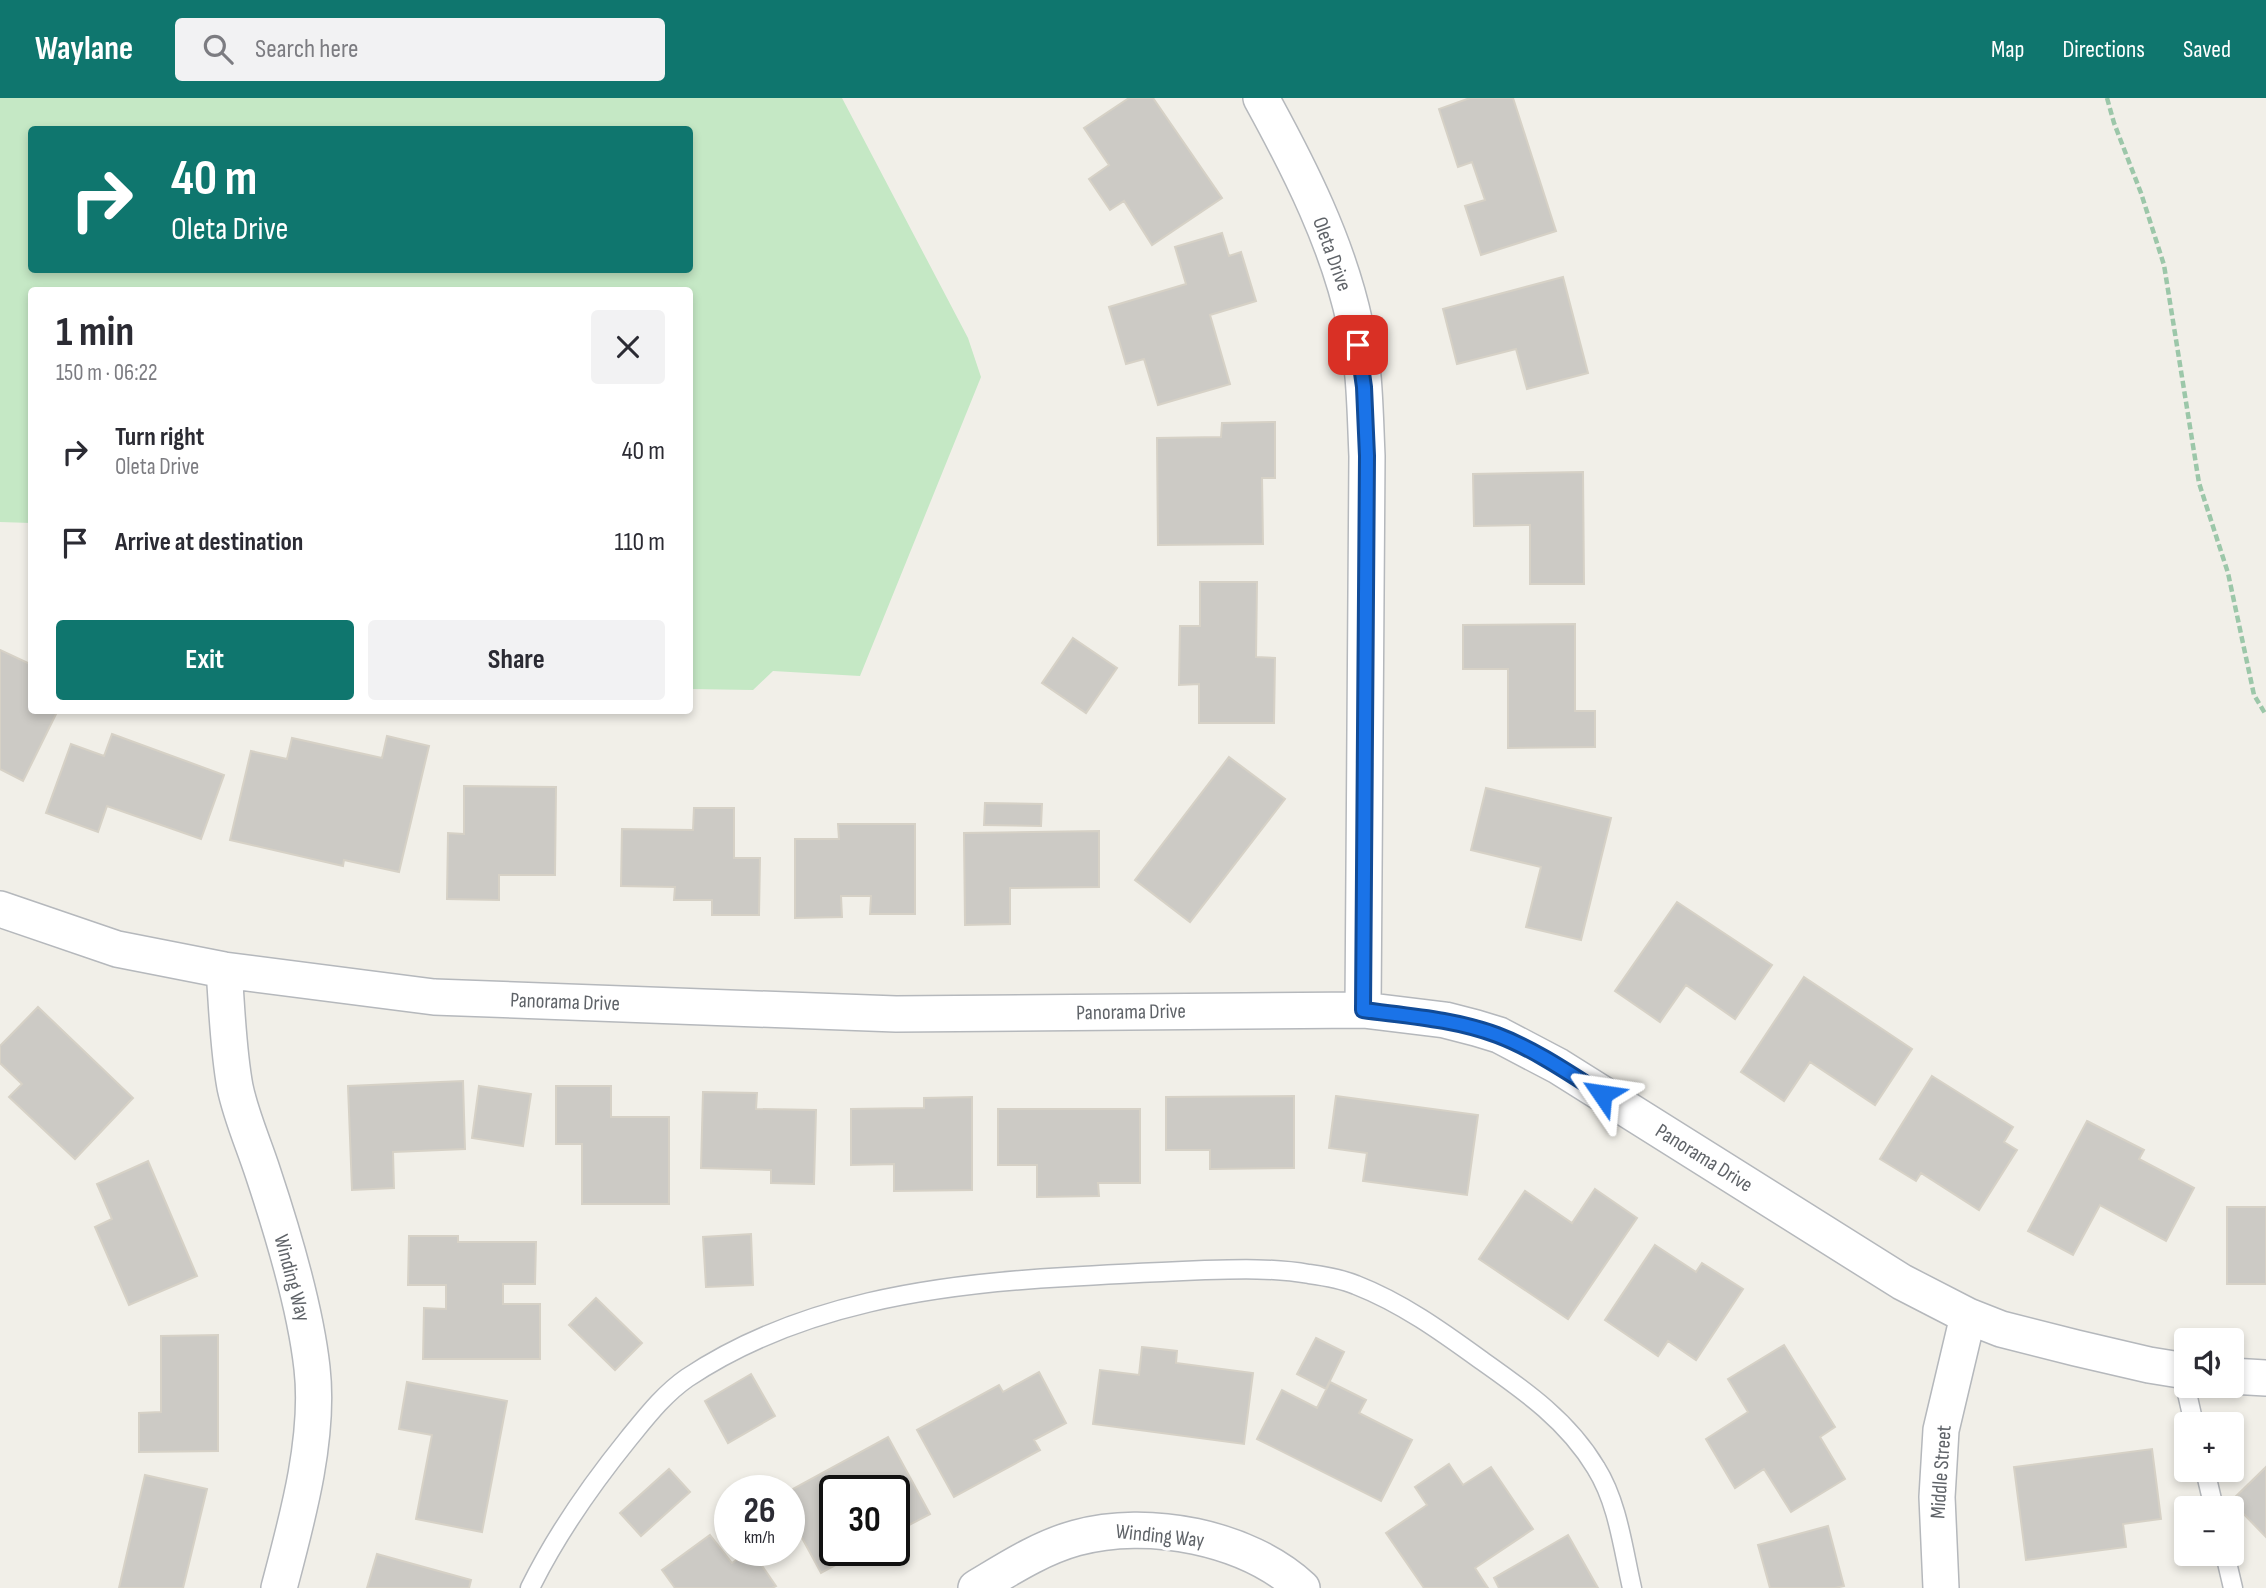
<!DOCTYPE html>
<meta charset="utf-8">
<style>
body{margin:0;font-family:"Sofia Sans Condensed",sans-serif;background:#f2f2f3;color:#2b2b33;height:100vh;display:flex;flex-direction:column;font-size:26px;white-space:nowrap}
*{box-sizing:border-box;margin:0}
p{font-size:23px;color:#7c7c81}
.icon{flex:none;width:38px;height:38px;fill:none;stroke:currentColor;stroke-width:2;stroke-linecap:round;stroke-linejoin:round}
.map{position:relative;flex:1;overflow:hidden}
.panel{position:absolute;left:28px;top:189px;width:665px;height:427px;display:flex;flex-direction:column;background:#fff;border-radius:7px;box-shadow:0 4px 10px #0003}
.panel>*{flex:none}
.banner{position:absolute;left:28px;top:28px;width:665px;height:147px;border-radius:7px;box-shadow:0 4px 10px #0003;background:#0f766e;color:#fff;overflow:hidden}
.buttons{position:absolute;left:2174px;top:1230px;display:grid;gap:14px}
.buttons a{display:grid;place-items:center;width:70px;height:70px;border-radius:7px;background:#fff;box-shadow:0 4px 10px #0003;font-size:35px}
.speed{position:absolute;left:714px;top:1377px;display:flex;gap:14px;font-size:35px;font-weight:700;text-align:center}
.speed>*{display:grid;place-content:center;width:91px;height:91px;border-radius:50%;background:#fff;box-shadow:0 4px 10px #0003;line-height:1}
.speed small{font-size:18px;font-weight:400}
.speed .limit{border:4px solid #111;border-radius:10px;background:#fff;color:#111}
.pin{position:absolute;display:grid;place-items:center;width:60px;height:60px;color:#fff;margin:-30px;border-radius:14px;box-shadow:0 4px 10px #0006}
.me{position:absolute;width:77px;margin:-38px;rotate:302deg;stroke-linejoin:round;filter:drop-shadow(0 0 5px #0008)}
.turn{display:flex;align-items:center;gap:24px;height:147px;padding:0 28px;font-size:32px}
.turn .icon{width:91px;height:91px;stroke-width:2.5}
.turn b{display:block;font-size:49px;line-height:60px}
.round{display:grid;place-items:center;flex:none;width:74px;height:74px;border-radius:7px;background:#f2f2f3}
.head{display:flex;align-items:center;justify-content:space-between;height:119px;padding:0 28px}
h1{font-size:42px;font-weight:700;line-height:52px}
.cta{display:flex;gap:14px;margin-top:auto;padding:14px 28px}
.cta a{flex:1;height:80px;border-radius:7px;background:#0f766e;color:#fff;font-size:28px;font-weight:700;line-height:80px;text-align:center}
.cta a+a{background:#f2f2f3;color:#2b2b33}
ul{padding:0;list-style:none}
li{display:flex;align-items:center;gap:21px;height:91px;padding:0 28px}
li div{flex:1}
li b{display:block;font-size:26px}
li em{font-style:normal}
header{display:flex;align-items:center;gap:42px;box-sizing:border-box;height:98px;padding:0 35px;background:#0f766e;color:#fff}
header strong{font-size:33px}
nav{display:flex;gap:38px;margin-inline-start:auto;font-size:24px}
.search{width:490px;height:63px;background:#f2f2f3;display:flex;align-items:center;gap:18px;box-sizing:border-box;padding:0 24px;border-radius:7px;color:#7c7c81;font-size:26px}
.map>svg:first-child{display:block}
.green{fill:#c5e8c5;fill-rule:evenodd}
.building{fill:#cccac5;stroke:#d6d1c6;stroke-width:2}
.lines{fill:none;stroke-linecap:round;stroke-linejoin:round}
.lane-casing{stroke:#b5b8bc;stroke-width:21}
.street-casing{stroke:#b5b8bc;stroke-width:38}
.path{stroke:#9cc7a9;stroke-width:4.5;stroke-dasharray:7 3.5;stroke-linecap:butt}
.lane{stroke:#fff;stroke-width:18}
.street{stroke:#fff;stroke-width:35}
.route-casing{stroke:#114b97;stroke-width:18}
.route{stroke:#1a73e8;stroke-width:12}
.labels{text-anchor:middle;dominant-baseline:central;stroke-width:7;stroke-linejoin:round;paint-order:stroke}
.street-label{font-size:21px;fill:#5f6368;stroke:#fff}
</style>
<header>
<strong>Waylane</strong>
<div class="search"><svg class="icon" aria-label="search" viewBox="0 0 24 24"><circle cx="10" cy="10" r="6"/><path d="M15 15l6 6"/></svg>Search here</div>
<nav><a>Map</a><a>Directions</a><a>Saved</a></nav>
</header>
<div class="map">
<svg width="2266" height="1490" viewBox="0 0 2266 1490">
<rect width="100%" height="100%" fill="#f1efe8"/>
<!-- green -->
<path class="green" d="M 0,0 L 842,0 L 968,240 L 981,279 L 860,578 L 773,573 L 753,592 L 690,591 L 690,192 L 32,192 L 31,425 L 0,424 ZM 32,32 L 690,32 L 690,172 L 32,172 Z"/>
<!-- building -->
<path class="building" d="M 1129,0 L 1153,0 L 1222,100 L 1152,147 L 1124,103 L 1110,112 L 1089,81 L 1109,67 L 1084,30 Z
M 1470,0 L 1513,0 L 1556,133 L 1481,157 L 1465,108 L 1485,102 L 1472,64 L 1458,69 L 1439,11 Z
M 1222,135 L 1229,158 L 1241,154 L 1256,203 L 1210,217 L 1230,286 L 1158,307 L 1144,261 L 1126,266 L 1109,209 L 1186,186 L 1175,149 Z
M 1563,179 L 1588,275 L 1527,291 L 1516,251 L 1457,266 L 1443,211 Z
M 1275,324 L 1275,380 L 1262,380 L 1263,446 L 1158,447 L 1157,340 L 1221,339 L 1222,325 Z
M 1583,374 L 1584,486 L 1530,486 L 1530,427 L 1474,428 L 1473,376 Z
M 1200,484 L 1257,484 L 1256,559 L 1275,560 L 1274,625 L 1199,625 L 1199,586 L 1179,587 L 1180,528 L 1200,528 Z
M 1575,526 L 1575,613 L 1595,613 L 1595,649 L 1508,650 L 1508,571 L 1463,571 L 1463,527 Z
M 1073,540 L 1117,570 L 1086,615 L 1042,585 Z
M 0,552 L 32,567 L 32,612 L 58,612 L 23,683 L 0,671 Z
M 112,636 L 224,677 L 201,741 L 107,708 L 98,734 L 46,715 L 71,646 L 104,658 Z
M 387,638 L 429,648 L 399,774 L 344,762 L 343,768 L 230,742 L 251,653 L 287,661 L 292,640 L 382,660 Z
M 1229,659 L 1285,701 L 1190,824 L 1135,782 Z
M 464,688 L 556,689 L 555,777 L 499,777 L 499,802 L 447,801 L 448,735 L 464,736 Z
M 1486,690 L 1611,720 L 1581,842 L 1526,829 L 1541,769 L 1471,752 Z
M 985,705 L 1042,706 L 1041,728 L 984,727 Z
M 694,710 L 734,710 L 734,760 L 760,760 L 759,817 L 712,817 L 712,802 L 674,802 L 675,789 L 621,788 L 622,731 L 693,732 Z
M 838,726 L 915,726 L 915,816 L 870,816 L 871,798 L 841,798 L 842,819 L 795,820 L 795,741 L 839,741 Z
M 1099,733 L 1099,789 L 1010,790 L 1010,826 L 965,827 L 964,735 Z
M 1677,804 L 1772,867 L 1735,921 L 1686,887 L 1660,924 L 1615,893 Z
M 1804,879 L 1912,951 L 1875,1007 L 1810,964 L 1784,1003 L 1741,974 Z
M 38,909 L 133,1000 L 75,1061 L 9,999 L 22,986 L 0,965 L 0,948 Z
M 1932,978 L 2013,1029 L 2004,1044 L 2017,1052 L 1979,1112 L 1921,1075 L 1916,1083 L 1880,1061 Z
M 463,983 L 465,1051 L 393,1054 L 394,1090 L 352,1092 L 348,988 Z
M 479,988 L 531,996 L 523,1048 L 472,1040 Z
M 556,988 L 611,988 L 611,1019 L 669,1019 L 669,1106 L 582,1106 L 582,1046 L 556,1046 Z
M 703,994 L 757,995 L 756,1011 L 816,1012 L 814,1086 L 771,1085 L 771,1072 L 701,1070 Z
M 1294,998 L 1294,1070 L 1210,1071 L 1210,1052 L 1166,1052 L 1166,999 Z
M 1336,998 L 1478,1017 L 1467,1097 L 1363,1083 L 1367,1055 L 1329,1050 Z
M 972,999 L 972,1092 L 894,1093 L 894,1066 L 851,1067 L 851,1011 L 924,1010 L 924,1000 Z
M 998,1011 L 1140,1011 L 1140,1085 L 1098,1085 L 1099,1098 L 1037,1099 L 1037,1067 L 998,1067 Z
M 2087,1023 L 2144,1052 L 2139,1061 L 2194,1090 L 2166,1143 L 2100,1107 L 2073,1157 L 2028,1133 Z
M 148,1063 L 197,1178 L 129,1207 L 95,1129 L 112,1121 L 97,1086 Z
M 1595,1091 L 1637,1120 L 1568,1221 L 1479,1161 L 1525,1093 L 1572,1125 Z
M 2227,1109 L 2266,1109 L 2266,1186 L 2227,1186 Z
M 751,1136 L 753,1187 L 706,1189 L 703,1139 Z
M 409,1138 L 458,1138 L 458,1144 L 536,1144 L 535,1186 L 503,1186 L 503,1206 L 540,1206 L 540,1261 L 423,1261 L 424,1210 L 446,1211 L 446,1187 L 408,1187 Z
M 1655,1147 L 1696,1174 L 1702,1165 L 1743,1191 L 1696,1262 L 1668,1243 L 1658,1258 L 1605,1222 Z
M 596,1200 L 642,1245 L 615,1272 L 569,1227 Z
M 218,1237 L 218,1353 L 139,1354 L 139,1315 L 161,1314 L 161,1238 Z
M 1316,1240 L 1344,1254 L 1326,1291 L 1297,1276 Z
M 1784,1247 L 1835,1329 L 1820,1339 L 1845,1381 L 1791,1414 L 1764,1371 L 1735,1390 L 1706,1341 L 1748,1314 L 1728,1281 Z
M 1142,1249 L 1177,1253 L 1176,1265 L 1253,1275 L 1244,1346 L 1093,1326 L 1100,1272 L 1139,1277 Z
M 1039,1274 L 1066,1325 L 1034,1342 L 1040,1352 L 954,1399 L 917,1332 L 999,1287 L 1003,1294 Z
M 751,1276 L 775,1318 L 728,1345 L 705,1303 Z
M 407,1284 L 507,1303 L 482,1434 L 416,1421 L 432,1337 L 399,1331 Z
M 1330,1284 L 1366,1302 L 1359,1315 L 1412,1342 L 1381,1403 L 1257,1341 L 1282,1292 L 1317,1310 Z
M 888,1339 L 930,1416 L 894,1435 L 894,1393 L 835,1393 L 835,1452 L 863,1452 L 821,1475 L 789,1416 L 789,1393 Z
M 2152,1351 L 2161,1421 L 2123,1426 L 2126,1449 L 2026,1462 L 2014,1369 Z
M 1449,1366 L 1463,1387 L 1491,1369 L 1533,1431 L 1475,1470 L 1488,1490 L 1424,1490 L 1386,1435 L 1427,1407 L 1415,1389 Z
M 2266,1369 L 2266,1439 L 2231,1403 Z
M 669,1371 L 690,1394 L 641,1438 L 620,1415 Z
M 145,1377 L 207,1391 L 183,1490 L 119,1490 Z
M 1828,1428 L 1844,1488 L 1835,1490 L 1770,1490 L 1758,1447 Z
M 710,1437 L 732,1465 L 751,1452 L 776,1488 L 772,1490 L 675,1490 L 662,1472 Z
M 1568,1437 L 1598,1490 L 1499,1490 L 1494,1480 Z
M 377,1456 L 471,1482 L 469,1490 L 367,1490 Z"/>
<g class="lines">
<defs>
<path id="lane" d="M 2182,1273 L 2194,1326
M 2205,1372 L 2214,1410
M 2225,1456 L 2233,1490
M 530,1490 C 557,1435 591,1387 629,1340 C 647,1318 664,1296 687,1280 C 798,1206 935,1186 1066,1179 C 1112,1176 1158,1174 1205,1172 C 1240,1171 1274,1170 1309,1176 C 1324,1178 1342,1181 1356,1187 C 1402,1205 1441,1233 1481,1262 C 1525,1293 1568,1323 1596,1370 C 1618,1405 1623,1451 1632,1490"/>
<path id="street" d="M 1261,0 C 1300,71 1338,146 1355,226 C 1365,269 1365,314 1367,358 L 1363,912
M 0,811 L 117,851 L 224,872 L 434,899 L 896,916 L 1363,912 L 1445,922 L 1476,930 L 1499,937 L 1558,968 L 1902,1184 L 1968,1218 L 2001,1231 L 2076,1250 L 2149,1267 L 2186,1273
M 224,872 C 227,911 228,951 235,989 C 241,1018 254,1047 263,1075 C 283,1135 305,1207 312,1270 C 320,1340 297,1422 279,1490
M 2231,1278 L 2266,1280
M 976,1490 C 1008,1471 1040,1450 1076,1440 C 1148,1420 1247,1439 1302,1490
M 1941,1490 L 1937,1399 L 1941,1332 L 1968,1218"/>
</defs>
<!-- lane casing -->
<use href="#lane" class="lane-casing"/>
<!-- street casing -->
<use href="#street" class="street-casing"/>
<!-- path -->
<path class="path" d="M 2107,0 L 2114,25 L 2141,95 L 2164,167 L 2199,385 L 2228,475 L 2254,597 L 2266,617"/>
<!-- lane -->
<use href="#lane" class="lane"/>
<!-- street -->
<use href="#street" class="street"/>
</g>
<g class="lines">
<defs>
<path id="route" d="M 1358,247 L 1364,289 L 1367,358 L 1363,912 C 1408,918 1454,921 1497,937 C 1534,951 1569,975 1602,996"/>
</defs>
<!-- route casing -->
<use href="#route" class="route-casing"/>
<!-- route -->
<use href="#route" class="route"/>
</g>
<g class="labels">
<!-- street labels -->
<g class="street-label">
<text transform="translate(1332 156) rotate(70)">Oleta Drive</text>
<text transform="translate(565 904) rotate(2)">Panorama Drive</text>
<text transform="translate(1131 914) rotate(-1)">Panorama Drive</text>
<text transform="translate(1704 1060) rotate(32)">Panorama Drive</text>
<text transform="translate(292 1180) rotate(75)">Winding Way</text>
<text transform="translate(1941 1374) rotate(-86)">Middle Street</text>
<text transform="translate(1160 1438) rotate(6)">Winding Way</text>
</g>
</g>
</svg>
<div class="buttons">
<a><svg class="icon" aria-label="sound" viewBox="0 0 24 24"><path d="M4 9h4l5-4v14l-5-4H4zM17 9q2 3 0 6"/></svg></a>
<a>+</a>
<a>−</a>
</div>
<div class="speed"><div>26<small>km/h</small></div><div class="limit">30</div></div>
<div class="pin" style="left:1358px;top:247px;background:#d93025"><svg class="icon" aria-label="arrive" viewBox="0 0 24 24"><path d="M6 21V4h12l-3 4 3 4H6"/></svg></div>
<svg class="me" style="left:1602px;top:996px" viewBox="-20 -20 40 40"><path d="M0-17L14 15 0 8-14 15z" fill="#1a73e8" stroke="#fff" stroke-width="4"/></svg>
<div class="banner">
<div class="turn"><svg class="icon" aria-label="right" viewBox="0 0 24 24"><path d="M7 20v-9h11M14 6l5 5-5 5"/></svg><div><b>40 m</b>Oleta Drive</div></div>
</div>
<section class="panel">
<div class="head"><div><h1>1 min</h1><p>150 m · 06:22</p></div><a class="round"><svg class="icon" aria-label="close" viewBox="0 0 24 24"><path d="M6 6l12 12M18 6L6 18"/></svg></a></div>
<ul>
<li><svg class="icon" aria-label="right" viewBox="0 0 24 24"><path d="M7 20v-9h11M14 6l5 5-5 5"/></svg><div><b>Turn right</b><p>Oleta Drive</p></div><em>40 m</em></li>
<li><svg class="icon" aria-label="arrive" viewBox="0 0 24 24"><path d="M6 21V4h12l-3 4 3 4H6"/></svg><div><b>Arrive at destination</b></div><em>110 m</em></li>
</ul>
<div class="cta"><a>Exit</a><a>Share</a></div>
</section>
</div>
